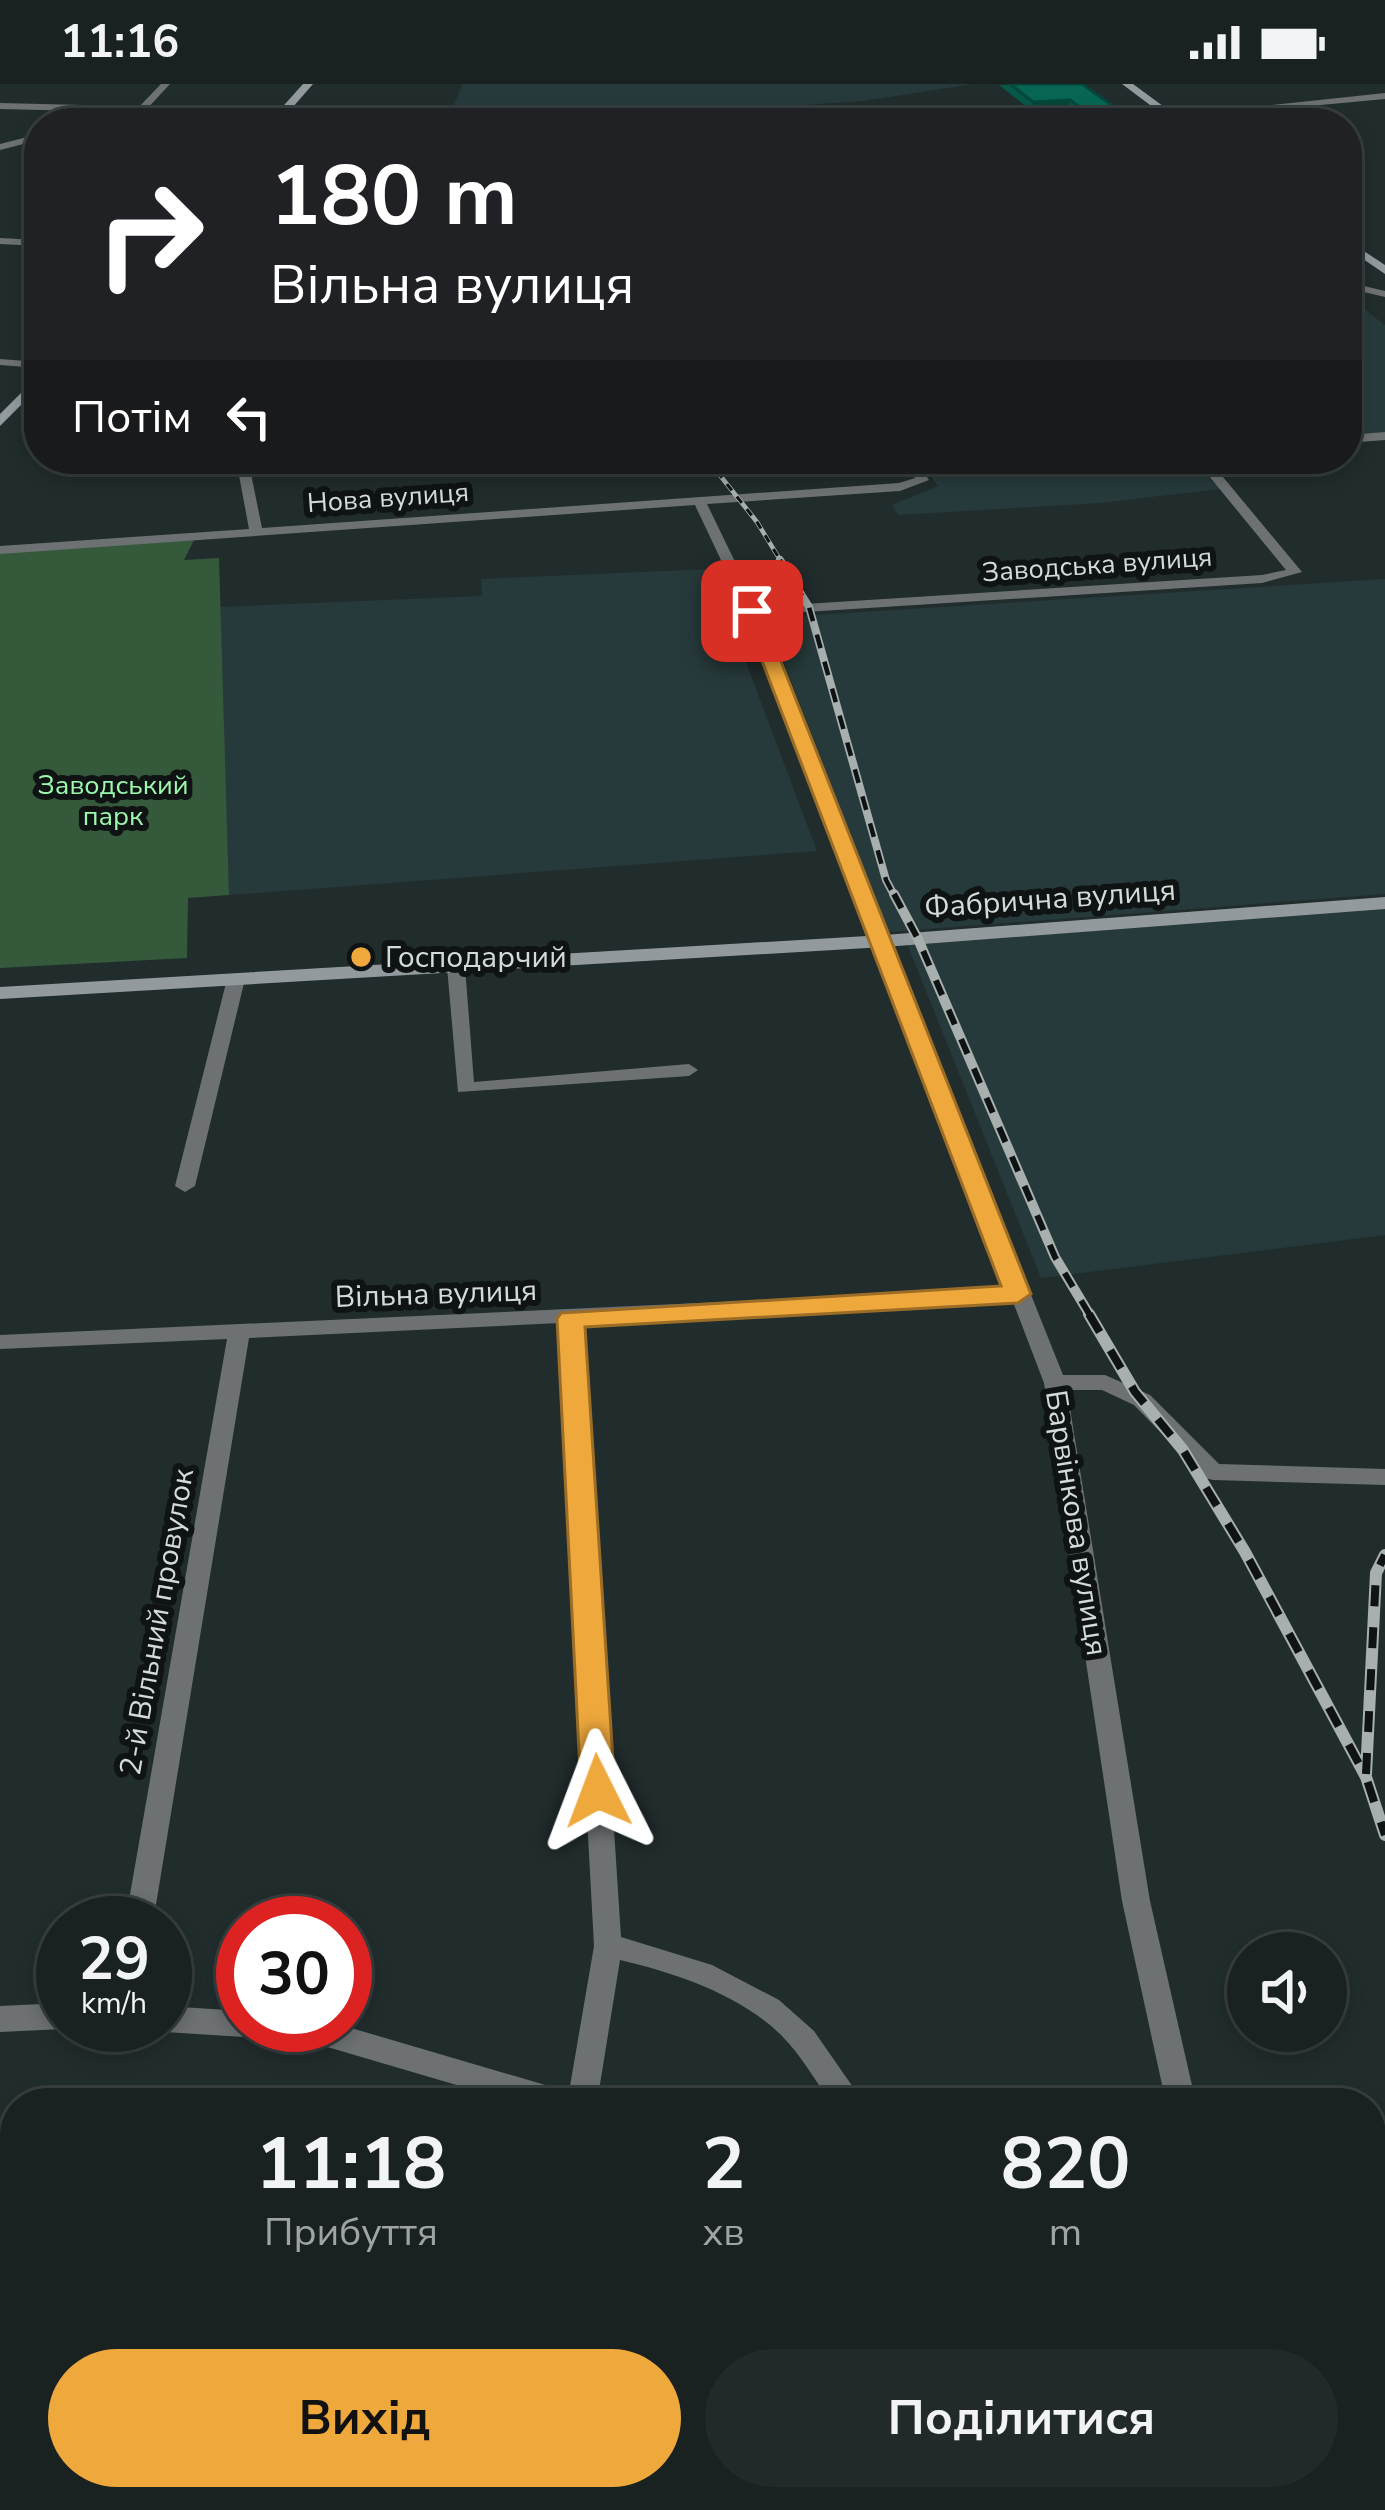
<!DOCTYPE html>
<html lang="uk">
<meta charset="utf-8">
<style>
body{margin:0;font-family:"Nunito Sans",sans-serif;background:#22292a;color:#f1f3f6;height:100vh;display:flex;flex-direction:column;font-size:45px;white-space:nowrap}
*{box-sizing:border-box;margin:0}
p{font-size:39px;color:#9fa3a5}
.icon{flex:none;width:66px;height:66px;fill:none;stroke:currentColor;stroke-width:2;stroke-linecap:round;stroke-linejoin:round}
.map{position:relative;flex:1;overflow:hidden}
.panel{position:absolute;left:0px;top:2004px;width:1386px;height:423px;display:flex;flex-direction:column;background:#192121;border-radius:48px 48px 0 0;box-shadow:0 6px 18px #0003,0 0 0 3px #373e3f}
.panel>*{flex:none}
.hud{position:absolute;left:24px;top:24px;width:1338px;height:366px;border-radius:48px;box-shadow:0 6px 18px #0003,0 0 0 3px #373e3f;background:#202124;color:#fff;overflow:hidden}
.controls{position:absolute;left:1227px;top:1848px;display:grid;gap:24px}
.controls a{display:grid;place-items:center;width:120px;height:120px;border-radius:50%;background:#192121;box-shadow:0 6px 18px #0003,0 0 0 3px #373e3f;font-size:60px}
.speed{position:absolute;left:36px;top:1812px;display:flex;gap:24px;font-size:60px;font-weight:700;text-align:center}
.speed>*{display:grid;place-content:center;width:156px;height:156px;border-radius:50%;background:#192121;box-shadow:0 6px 18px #0003,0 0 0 3px #373e3f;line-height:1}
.speed small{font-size:30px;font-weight:400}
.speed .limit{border:18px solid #d22;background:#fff;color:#111}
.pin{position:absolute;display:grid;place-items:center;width:102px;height:102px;color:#fff;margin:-51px;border-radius:24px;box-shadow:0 6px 18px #0006}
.me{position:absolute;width:132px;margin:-66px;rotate:357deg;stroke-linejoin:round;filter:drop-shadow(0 0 9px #0008)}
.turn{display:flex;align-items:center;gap:42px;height:252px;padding:0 48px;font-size:54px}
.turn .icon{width:156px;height:156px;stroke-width:2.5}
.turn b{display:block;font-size:84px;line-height:102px}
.then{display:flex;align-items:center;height:114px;padding:0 48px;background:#0003;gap:24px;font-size:45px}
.eta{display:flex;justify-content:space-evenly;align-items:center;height:204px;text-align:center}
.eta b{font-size:72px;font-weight:700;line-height:84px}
.button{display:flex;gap:24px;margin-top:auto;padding:24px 48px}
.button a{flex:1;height:138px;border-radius:72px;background:#eea83c;color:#111;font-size:48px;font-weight:700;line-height:138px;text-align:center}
.button a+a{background:#22292a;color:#f1f3f6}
.status{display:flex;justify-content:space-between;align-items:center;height:84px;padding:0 60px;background:#192121;direction:ltr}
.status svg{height:33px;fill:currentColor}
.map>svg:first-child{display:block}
.built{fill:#273a3b}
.green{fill:#35593b}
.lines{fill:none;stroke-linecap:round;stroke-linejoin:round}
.street{fill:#6d7173;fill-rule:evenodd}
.secondary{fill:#929a9d;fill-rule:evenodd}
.rail-far3-casing{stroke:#a7afaf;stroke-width:4.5}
.rail-far2-casing{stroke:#a7afaf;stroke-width:8}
.rail-far1-casing{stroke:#a7afaf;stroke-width:10}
.rail-casing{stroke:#a7afaf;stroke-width:12}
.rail-far3{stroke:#0f1314;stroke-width:3;stroke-dasharray:8;stroke-linecap:butt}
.rail-far2{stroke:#0f1314;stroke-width:4.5;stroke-dasharray:14;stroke-linecap:butt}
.rail-far1{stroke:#0f1314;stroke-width:6;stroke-dasharray:16;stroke-linecap:butt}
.rail{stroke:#0f1314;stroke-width:8;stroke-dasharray:21;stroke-linecap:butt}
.wall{fill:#065847}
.shaded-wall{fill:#05473a}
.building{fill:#076653;stroke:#05473a;stroke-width:3}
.route{fill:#eea83c;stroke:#9b6d27;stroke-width:3}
.poi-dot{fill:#eea83c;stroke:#0f1314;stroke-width:4.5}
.labels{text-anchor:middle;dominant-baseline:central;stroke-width:12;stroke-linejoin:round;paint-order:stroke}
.far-street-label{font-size:27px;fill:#d3dada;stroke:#0f1314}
.far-park-label{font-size:27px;fill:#9cf8ad;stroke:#0f1314}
.street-label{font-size:30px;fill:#d3dada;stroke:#0f1314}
.poi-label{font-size:30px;fill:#d3dada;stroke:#0f1314;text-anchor:start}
</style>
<div class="status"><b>11:16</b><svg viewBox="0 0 49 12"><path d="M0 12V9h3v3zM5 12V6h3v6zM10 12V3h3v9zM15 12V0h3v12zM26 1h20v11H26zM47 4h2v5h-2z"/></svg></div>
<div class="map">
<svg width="1385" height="2426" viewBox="0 0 1385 2426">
<rect width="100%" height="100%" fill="#212c2c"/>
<!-- built -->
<path class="built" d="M 463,0 L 973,0 L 863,17 L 651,31 L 448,34 Z
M 1347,212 L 1385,241 L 1385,348 L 1347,351 Z
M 919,375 L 1190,375 L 1220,405 L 1100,419 L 898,431 L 892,421 L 938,402 Z
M 711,485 L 817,767 L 229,811 L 219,523 L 482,512 L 481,495 Z
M 1385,495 L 1385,810 L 888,848 L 767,534 Z
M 1385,824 L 1385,1151 L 1041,1194 L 904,852 Z"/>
<!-- green -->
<path class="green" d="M 196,452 L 184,476 L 219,474 L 229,811 L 188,814 L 187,874 L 0,884 L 0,466 Z"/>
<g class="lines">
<!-- street -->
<path class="street" d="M 161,0 L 170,0 L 145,27 L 371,39 L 140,32 L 132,38 L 128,34 L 94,39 L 135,27 Z
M 1385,9 L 1385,15 L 1171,35 L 1167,32 Z
M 0,19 L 125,22 L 129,25 L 125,28 L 0,25 Z
M 726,30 L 735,39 L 724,36 L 510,39 Z
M 39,50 L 39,56 L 0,66 L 0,60 Z
M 0,154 L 39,156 L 39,162 L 0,160 Z
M 1347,198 L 1385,207 L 1385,213 L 1347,204 Z
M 0,275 L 39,278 L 39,284 L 0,281 Z
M 1385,348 L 1385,356 L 1347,359 L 1347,351 Z
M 236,375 L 248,375 L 262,444 L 899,399 L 915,394 L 902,375 L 914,375 L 929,396 L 900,407 L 707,420 L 757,523 L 1262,491 L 1286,486 L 1195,375 L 1208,375 L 1302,488 L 1262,499 L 760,531 L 1063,1291 L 1105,1291 L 1150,1311 L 1219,1380 L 1385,1385 L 1385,1401 L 1213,1396 L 1205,1394 L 1134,1321 L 1102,1306 L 1067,1306 L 1150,1817 L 1196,2019 L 1166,2019 L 1122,1817 L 1044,1299 L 1013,1218 L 581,1238 L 621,1853 L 712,1881 L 779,1916 L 814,1947 L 864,2019 L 831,2019 C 815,1996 801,1971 781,1951 C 739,1910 675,1889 620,1876 L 597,2019 L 518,2019 L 307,1957 L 165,1948 L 155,1944 L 154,1941 L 165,1941 L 165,1922 L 243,1927 L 243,1941 L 341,1941 L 569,2008 L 594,1862 L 560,1239 L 249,1254 L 153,1839 L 125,1839 L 227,1255 L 0,1265 L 0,1251 L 1007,1205 L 745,527 L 695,421 L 0,470 L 0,462 L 249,445 Z
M 456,878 L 465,883 L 474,998 L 689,980 L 698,986 L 689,992 L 458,1008 L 447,883 Z
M 236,890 L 245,895 L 195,1102 L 185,1108 L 175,1102 L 227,895 Z
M 63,1919 L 63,1941 L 73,1941 L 63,1945 L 0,1948 L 0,1922 Z
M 556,2412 L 590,2412 L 590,2426 L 556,2426 Z
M 1261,2412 L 1295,2412 L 1295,2426 L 1261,2426 Z"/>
<!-- secondary -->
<path class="secondary" d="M 303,0 L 313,0 L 279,39 L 268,39 Z
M 1122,0 L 1133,0 L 1186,39 L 1174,39 Z
M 1347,156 L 1385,181 L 1385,190 L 1347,164 Z
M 39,291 L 39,303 L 0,342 L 0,330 Z
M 1385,813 L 1385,825 L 884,863 L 0,915 L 0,903 L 884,851 Z"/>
<defs>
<path id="rail-far3" d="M 707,375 L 757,438 L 782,479"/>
<path id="rail-far2" d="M 780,476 L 809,523 L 886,796 L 895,813"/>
<path id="rail-far1" d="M 894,810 L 918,855 L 1055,1173 L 1091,1233"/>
<path id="rail" d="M 1089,1230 L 1135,1308 L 1183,1366 L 1245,1468 L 1366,1693 L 1385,1751
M 1366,1690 L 1376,1489 L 1385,1471"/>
</defs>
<!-- rail-far3 casing -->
<use href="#rail-far3" class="rail-far3-casing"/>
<!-- rail-far2 casing -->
<use href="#rail-far2" class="rail-far2-casing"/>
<!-- rail-far1 casing -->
<use href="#rail-far1" class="rail-far1-casing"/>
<!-- rail casing -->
<use href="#rail" class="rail-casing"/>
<!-- rail-far3 -->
<use href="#rail-far3" class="rail-far3"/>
<!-- rail-far2 -->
<use href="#rail-far2" class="rail-far2"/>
<!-- rail-far1 -->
<use href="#rail-far1" class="rail-far1"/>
<!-- rail -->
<use href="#rail" class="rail"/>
</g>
<!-- wall -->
<path class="wall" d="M 1082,0 L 1120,27 L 1119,36 L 1087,38 L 1069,24 L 1032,27 L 999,1 Z"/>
<!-- shaded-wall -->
<path class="shaded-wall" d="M 1070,16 L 1069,24 L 1032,27 L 1033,18 Z
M 1120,27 L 1119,36 L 1087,38 L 1088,29 Z"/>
<!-- building -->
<path class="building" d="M 1010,0 L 1082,0 L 1120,27 L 1088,29 L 1070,16 L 1033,18 Z"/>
<!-- route -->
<path class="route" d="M 746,524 L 761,527 L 1031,1210 L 1018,1219 L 585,1243 L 615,1707 L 610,1716 L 598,1721 L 586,1716 L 581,1707 L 557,1235 L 561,1229 L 1001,1202 L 743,527 Z"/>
<!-- markers -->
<circle class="poi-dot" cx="361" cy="873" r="12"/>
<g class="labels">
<!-- far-street labels -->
<g class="far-street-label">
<text transform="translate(388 414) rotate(-4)">Нова вулиця</text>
<text transform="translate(1097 481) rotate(-4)">Заводська вулиця</text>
</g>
<!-- far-park labels -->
<g class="far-park-label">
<text x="113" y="701">Заводський<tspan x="113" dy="31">парк</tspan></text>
</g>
<!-- street labels -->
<g class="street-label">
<text transform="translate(1050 815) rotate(-4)">Фабрична вулиця</text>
<text transform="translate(436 1210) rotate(-2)">Вільна вулиця</text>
<text transform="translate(1076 1439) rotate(81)">Барвінкова вулиця</text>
<text transform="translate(157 1538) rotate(-80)">2-й Вільний провулок</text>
</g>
<!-- poi labels -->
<g class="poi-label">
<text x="385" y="873">Господарчий</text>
</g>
</g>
</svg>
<div class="controls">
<a><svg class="icon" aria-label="sound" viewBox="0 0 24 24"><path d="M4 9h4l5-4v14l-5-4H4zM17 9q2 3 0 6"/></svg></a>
</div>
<div class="speed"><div>29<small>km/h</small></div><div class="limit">30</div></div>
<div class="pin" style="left:752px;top:527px;background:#d93025"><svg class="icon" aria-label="arrive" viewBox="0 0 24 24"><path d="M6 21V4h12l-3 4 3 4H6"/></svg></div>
<svg class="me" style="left:598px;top:1707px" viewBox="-20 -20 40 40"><path d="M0-17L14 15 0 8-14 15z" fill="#eea83c" stroke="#fff" stroke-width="4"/></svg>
<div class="hud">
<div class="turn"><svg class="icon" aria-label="right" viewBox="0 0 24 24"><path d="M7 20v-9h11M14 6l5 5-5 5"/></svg><div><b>180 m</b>Вільна вулиця</div></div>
<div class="then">Потім<svg class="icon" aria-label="left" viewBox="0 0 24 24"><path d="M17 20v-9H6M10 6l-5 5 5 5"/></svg></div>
</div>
<section class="panel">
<div class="eta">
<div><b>11:18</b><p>Прибуття</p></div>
<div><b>2</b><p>хв</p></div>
<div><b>820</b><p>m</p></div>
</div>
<div class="button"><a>Вихід</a><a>Поділитися</a></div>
</section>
</div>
